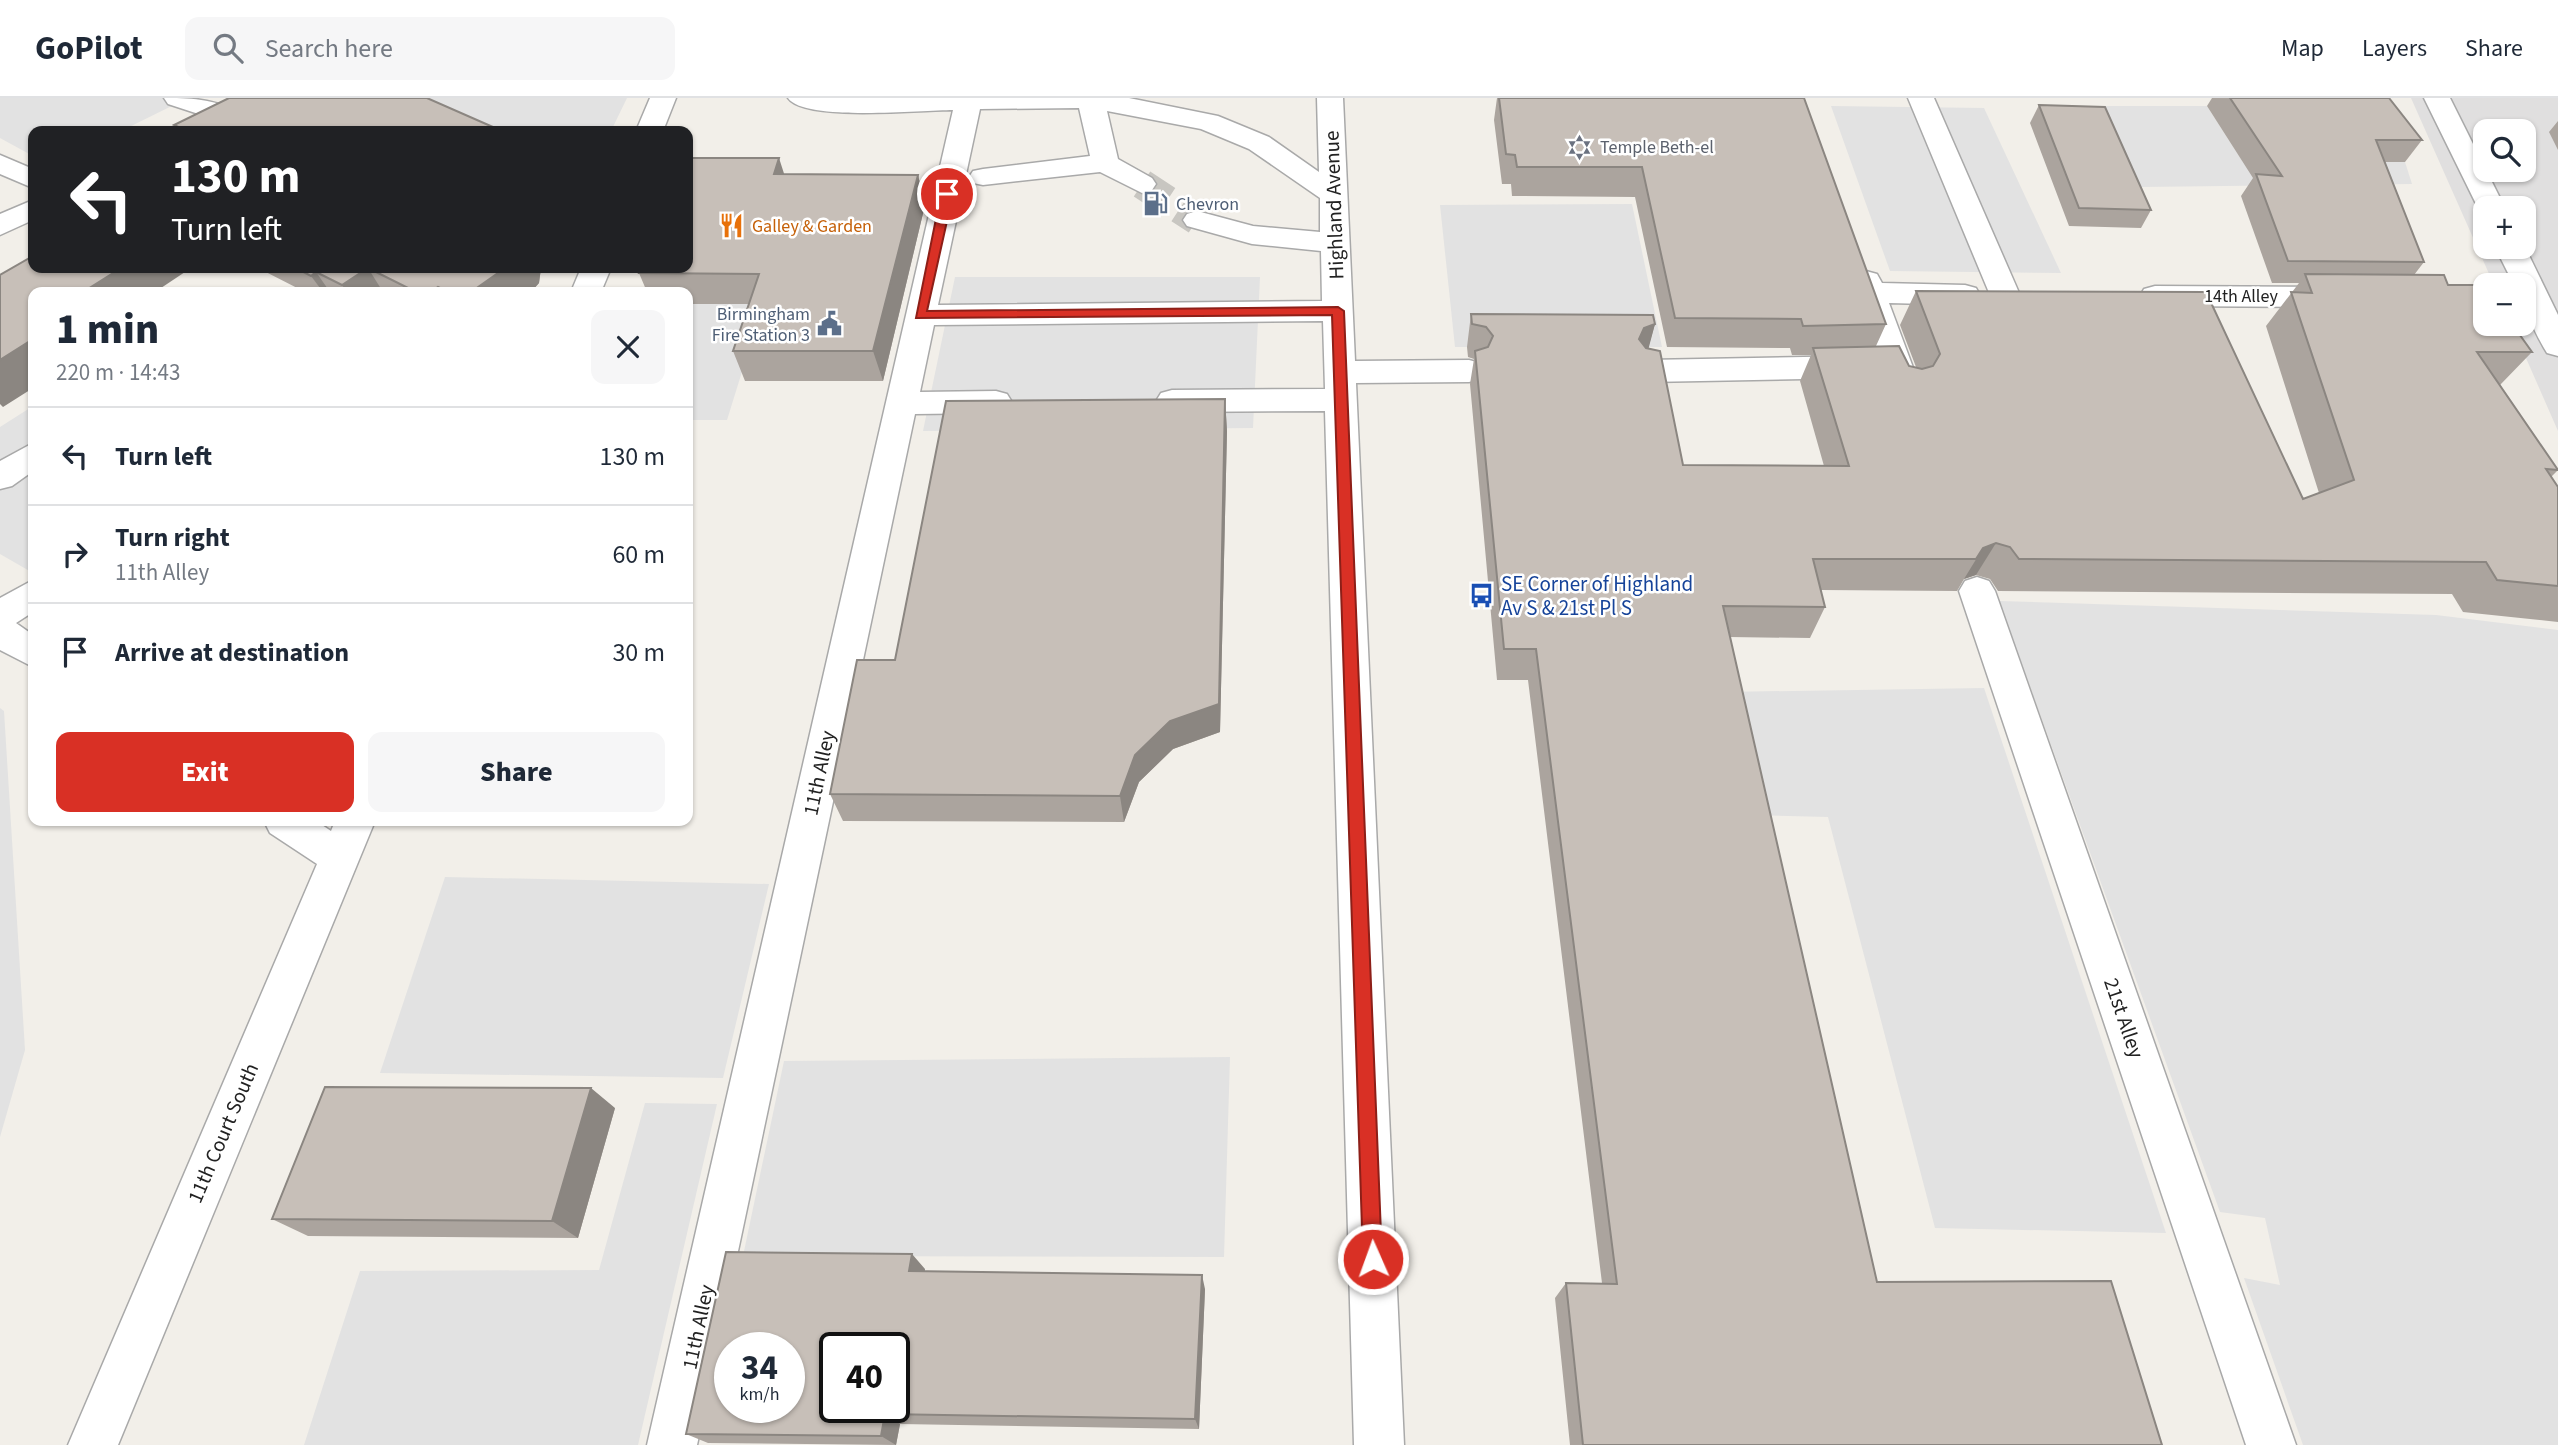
<!DOCTYPE html>
<meta charset="utf-8">
<style>
body{margin:0;font-family:"Source Sans 3",sans-serif;background:#f6f6f7;color:#1f2937;height:100vh;display:flex;flex-direction:column;font-size:26px;white-space:nowrap}
*{box-sizing:border-box;margin:0}
p{font-size:23px;color:#747a83}
.icon{flex:none;width:38px;height:38px;fill:none;stroke:currentColor;stroke-width:2;stroke-linecap:round;stroke-linejoin:round}
.map{position:relative;flex:1;overflow:hidden}
.drawer{position:absolute;left:28px;top:189px;width:665px;height:539px;display:flex;flex-direction:column;background:#fff;border-radius:14px;box-shadow:0 2px 5px #0004}
.drawer>*{flex:none}
.guide{position:absolute;left:28px;top:28px;width:665px;height:147px;border-radius:14px;box-shadow:0 2px 5px #0004;background:#202124;color:#fff;overflow:hidden}
.fabs{position:absolute;left:2473px;top:21px;display:grid;gap:14px}
.fabs a{display:grid;place-items:center;width:63px;height:63px;border-radius:14px;background:#fff;box-shadow:0 2px 5px #0004;font-size:35px}
.speed{position:absolute;left:714px;top:1234px;display:flex;gap:14px;font-size:35px;font-weight:700;text-align:center}
.speed>*{display:grid;place-content:center;width:91px;height:91px;border-radius:50%;background:#fff;box-shadow:0 2px 5px #0004;line-height:1}
.speed small{font-size:18px;font-weight:400}
.speed .limit{border:4px solid #111;border-radius:10px;background:#fff;color:#111}
.pin{position:absolute;display:grid;place-items:center;width:60px;height:60px;color:#fff;margin:-30px;border:4px solid #fff;border-radius:50%;box-shadow:0 2px 7px #0007}
.me{position:absolute;width:77px;margin:-38px;rotate:358deg;stroke-linejoin:round;filter:drop-shadow(0 0 5px #0008)}
.turn{display:flex;align-items:center;gap:24px;height:147px;padding:0 28px;font-size:32px}
.turn .icon{width:91px;height:91px;stroke-width:2.5}
.turn b{display:block;font-size:49px;line-height:60px}
.round{display:grid;place-items:center;flex:none;width:74px;height:74px;border-radius:14px;background:#f6f6f7}
.head{display:flex;align-items:center;justify-content:space-between;height:119px;padding:0 28px}
h1{font-size:42px;font-weight:800;line-height:52px}
.action{display:flex;gap:14px;margin-top:auto;padding:14px 28px}
.action a{flex:1;height:80px;border-radius:14px;background:#d93025;color:#fff;font-size:28px;font-weight:800;line-height:80px;text-align:center}
.action a+a{background:#f6f6f7;color:#1f2937}
ul{padding:0;list-style:none}
li{display:flex;align-items:center;gap:21px;height:98px;padding:0 28px;border-top:2px solid #e0e1e3}
li div{flex:1}
li b{display:block;font-size:26px}
li em{font-style:normal}
header{display:flex;align-items:center;gap:42px;box-sizing:border-box;height:98px;padding:0 35px;background:#fff;border-bottom:2px solid #e0e1e3}
header strong{font-size:33px}
nav{display:flex;gap:38px;margin-inline-start:auto;font-size:24px}
.search{width:490px;height:63px;background:#f6f6f7;display:flex;align-items:center;gap:18px;box-sizing:border-box;padding:0 24px;border-radius:14px;color:#747a83;font-size:26px}
.map>svg:first-child{display:block}
.residential{fill:#e0dfdf;fill-rule:evenodd}
.parking{fill:#e2e2e2}
.lines{fill:none;stroke-linecap:round;stroke-linejoin:round}
.minor-tunnel{stroke:#c8c6c1;stroke-width:30;stroke-dasharray:30 15;stroke-linecap:butt}
.minor-casing{stroke:#a9a9a9;stroke-width:3}
.minor{fill:#fff;fill-rule:evenodd}
.wall{fill:#aba49e}
.shaded-wall{fill:#8b8681}
.building{fill:#c7bfb8;stroke:#8b8681;stroke-width:2;fill-rule:evenodd}
.route{fill:#d93025;stroke:#8d1f18;stroke-width:2}
.labels{text-anchor:middle;dominant-baseline:central;stroke-width:5;stroke-linejoin:round;paint-order:stroke}
.far-worship-label{font-size:18px;fill:#5b616d;stroke:#fff;text-anchor:start}
.far-service-label{font-size:18px;fill:#4e5e75;stroke:#fff;text-anchor:start}
.far-food-label{font-size:18px;fill:#c56008;stroke:#fff;text-anchor:start}
.far-street-label{font-size:18px;fill:#222;stroke:#fff}
.street-label{font-size:21px;fill:#222;stroke:#fff}
.transit-label{font-size:21px;fill:#164399;stroke:#fff;text-anchor:start}
</style>
<header>
<strong>GoPilot</strong>
<div class="search"><svg class="icon" aria-label="search" viewBox="0 0 24 24"><circle cx="10" cy="10" r="6"/><path d="M15 15l6 6"/></svg>Search here</div>
<nav><a>Map</a><a>Layers</a><a>Share</a></nav>
</header>
<div class="map">
<svg width="2558" height="1347" viewBox="0 0 2558 1347">
<rect width="100%" height="100%" fill="#f2efe9"/>
<!-- residential -->
<path class="residential" d="M 2411,0 L 2558,0 L 2558,333 L 2511,226 L 2524,226 L 2524,187 L 2494,187 ZM 2485,33 L 2524,33 L 2524,72 L 2485,72 ZM 2485,110 L 2524,110 L 2524,149 L 2485,149 Z"/>
<!-- parking -->
<path class="parking" d="M 0,0 L 188,0 L 121,33 L 33,33 L 33,58 L 0,40 Z
M 375,0 L 627,0 L 611,33 L 449,33 Z
M 1831,8 L 1984,10 L 2061,175 L 1890,173 Z
M 2101,8 L 2207,8 L 2243,64 L 2405,64 L 2412,86 L 2141,89 Z
M 1632,106 L 1662,249 L 1455,249 L 1440,107 Z
M 955,179 L 1260,179 L 1253,330 L 923,333 Z
M 769,187 L 727,322 L 688,322 L 688,206 Z
M 33,308 L 33,475 L 0,456 L 0,329 Z
M 1999,503 L 2436,517 L 2558,532 L 2558,1347 L 2303,1347 L 2244,1180 L 2280,1187 L 2265,1120 L 2220,1114 Z
M 1984,590 L 2166,1135 L 1935,1130 L 1828,719 L 1750,717 L 1722,594 Z
M 0,610 L 4,613 L 25,952 L 0,1039 Z
M 445,779 L 769,786 L 723,980 L 380,975 Z
M 1230,959 L 1224,1159 L 743,1158 L 784,963 Z
M 645,1005 L 717,1006 L 638,1347 L 304,1347 L 360,1173 L 599,1172 Z"/>
<g class="lines">
<!-- minor-tunnel -->
<path class="minor-tunnel" d="M 1142,86 L 1197,122"/>
<defs>
<path id="minor" d="M 164,0 C 184,0 220,0 233,15 L 229,21 L 220,23 L 168,6 Z
M 650,0 L 676,0 L 663,33 L 636,33 Z
M 788,0 L 1129,0 L 1218,18 L 1269,39 L 1319,74 L 1317,0 L 1343,0 L 1355,263 L 1469,262 L 1480,265 L 1485,273 L 1480,281 L 1469,284 L 1356,285 L 1404,1347 L 1354,1347 L 1325,313 L 1172,314 L 1161,311 L 1156,303 L 1161,295 L 1172,292 L 1325,291 L 1323,223 L 934,227 L 920,294 L 996,293 L 1007,296 L 1012,304 L 1007,312 L 996,315 L 915,316 L 697,1347 L 647,1347 L 953,12 C 922,12 804,24 788,0 ZM 1079,10 L 1090,58 L 983,71 L 973,73 L 969,79 L 973,85 L 983,87 L 1100,74 L 1142,95 L 1152,92 L 1156,86 L 1152,80 L 1118,61 L 1107,13 L 1201,31 L 1249,51 L 1320,100 L 1320,134 L 1253,128 L 1197,113 L 1187,116 L 1183,122 L 1187,128 L 1252,146 L 1321,153 L 1322,203 L 938,207 L 980,11 Z
M 1908,0 L 1934,0 L 2020,197 L 2016,204 L 2005,207 L 1994,204 L 1990,197 Z
M 2424,0 L 2450,0 L 2505,110 L 2485,110 L 2485,117 L 2481,116 Z
M 0,57 L 33,71 L 33,90 L 0,76 Z
M 33,102 L 33,122 L 0,137 L 0,116 Z
M 2524,147 L 2558,217 L 2558,258 L 2547,255 C 2534,234 2524,212 2524,187 L 2514,187 L 2495,149 Z
M 581,170 L 611,170 L 601,194 L 571,194 Z
M 1866,173 L 1877,176 L 1882,185 L 1965,187 L 1976,190 L 1980,197 L 1976,204 L 1965,207 L 1889,205 L 1921,291 L 1916,299 L 1905,302 L 1894,299 L 1889,291 L 1851,183 L 1855,176 Z
M 2155,188 L 2339,189 L 2350,192 L 2354,199 L 2350,206 L 2339,209 L 2155,208 L 2144,205 L 2140,198 L 2144,191 Z
M 1856,258 L 1867,261 L 1872,269 L 1867,277 L 1856,280 L 1648,284 L 1637,281 L 1632,273 L 1637,265 L 1648,262 Z
M 33,345 L 33,373 L 12,388 L 0,391 L 0,363 Z
M 1977,479 L 1989,483 L 1995,493 L 2296,1347 L 2246,1347 L 1959,493 L 1965,483 Z
M 33,482 L 33,514 L 16,525 L 33,537 L 33,569 L 0,552 L 0,500 Z
M 264,723 L 316,723 L 331,733 L 335,723 L 375,723 L 118,1347 L 68,1347 L 317,766 L 270,735 Z"/>
</defs>
<!-- minor casing -->
<use href="#minor" class="minor-casing"/>
<!-- minor -->
<use href="#minor" class="minor"/>
</g>
<!-- wall -->
<path class="wall" d="M 1497,0 L 1804,0 L 1886,226 L 1876,248 L 1909,268 L 1916,269 L 1900,227 L 1916,193 L 2303,401 L 2319,395 L 2266,228 L 2299,185 L 2272,185 L 2241,98 L 2253,80 L 2207,8 L 2212,0 L 2389,0 L 2422,42 L 2405,64 L 2385,64 L 2424,164 L 2414,177 L 2448,187 L 2532,254 L 2500,287 L 2558,372 L 2551,379 L 2558,389 L 2558,524 L 2463,514 L 2452,496 L 1998,493 L 1990,481 L 1976,477 L 1964,481 L 1957,493 L 1821,492 L 1825,509 L 1810,540 L 1730,539 L 1877,1184 L 2162,1347 L 1570,1347 L 1555,1200 L 1566,1185 L 1602,1185 L 1528,582 L 1497,582 L 1470,286 L 1474,261 L 1468,259 L 1467,249 L 1471,216 L 1655,226 L 1648,250 L 1683,367 L 1824,368 L 1800,283 L 1811,257 L 1792,257 L 1790,250 L 1667,249 L 1635,99 L 1512,98 L 1511,86 L 1502,86 L 1494,22 Z
M 2039,7 L 2151,112 L 2141,130 L 2069,128 L 2030,25 Z
M 2558,23 L 2558,52 L 2549,34 Z
M 174,27 L 502,33 L 179,33 Z
M 784,76 L 918,77 L 925,107 L 883,283 L 745,283 L 733,253 L 749,206 L 688,206 L 688,194 L 647,194 L 639,175 Z
M 258,170 L 541,170 L 539,185 L 531,194 L 305,194 Z
M 1225,301 L 1227,333 L 1220,634 L 1173,651 L 1139,684 L 1124,724 L 843,723 L 830,696 L 895,562 Z
M 615,1010 L 578,1140 L 308,1138 L 272,1121 Z
M 925,1171 L 925,1174 L 1205,1191 L 1199,1331 L 900,1326 L 896,1347 L 708,1345 L 686,1336 Z"/>
<!-- shaded-wall -->
<path class="shaded-wall" d="M 779,60 L 789,91 L 774,76 Z
M 918,77 L 925,107 L 883,283 L 873,253 Z
M 121,170 L 191,170 L 155,194 L 83,194 Z
M 368,170 L 383,194 L 347,194 L 342,187 Z
M 505,170 L 541,170 L 539,185 L 531,194 L 471,194 Z
M 316,174 L 330,194 L 323,194 L 311,178 Z
M 438,189 L 441,194 L 431,194 Z
M 1655,226 L 1646,260 L 1639,241 L 1644,230 Z
M 33,241 L 33,290 L 3,309 L 0,306 L 0,262 Z
M 1225,301 L 1227,333 L 1220,634 L 1173,651 L 1139,684 L 1124,724 L 1120,698 Z
M 1996,445 L 1976,477 L 1964,481 L 1983,450 Z
M 591,990 L 615,1010 L 578,1140 L 552,1123 Z
M 912,1156 L 925,1171 L 923,1188 L 909,1173 Z
M 1202,1177 L 1205,1191 L 1199,1331 L 1195,1321 Z
M 885,1316 L 900,1326 L 896,1347 L 881,1338 Z"/>
<!-- building -->
<path class="building" d="M 229,0 L 427,0 L 502,33 L 187,33 L 174,27 Z
M 1499,0 L 1804,0 L 1886,226 L 1803,228 L 1801,221 L 1675,220 L 1642,69 L 1517,69 L 1515,57 L 1506,56 Z
M 2230,0 L 2389,0 L 2422,42 L 2376,42 L 2424,164 L 2288,163 L 2256,76 L 2282,78 Z
M 2039,7 L 2105,9 L 2151,112 L 2079,110 Z
M 688,60 L 779,60 L 774,76 L 918,77 L 873,253 L 733,253 L 759,176 L 639,175 L 641,170 L 688,170 Z
M 33,158 L 33,170 L 121,170 L 83,194 L 33,194 L 33,241 L 0,262 L 0,177 Z
M 296,170 L 505,170 L 471,194 L 448,194 L 438,189 L 431,194 L 416,194 L 368,170 L 342,187 L 316,174 L 311,178 Z
M 2305,176 L 2444,177 L 2448,187 L 2484,187 L 2485,189 L 2485,226 L 2512,226 L 2532,254 L 2477,254 L 2558,372 L 2546,371 L 2558,389 L 2558,488 L 2497,482 L 2486,464 L 2019,461 L 2010,449 L 1996,445 L 1983,450 L 1976,461 L 1813,461 L 1825,509 L 1723,508 L 1877,1184 L 2111,1183 L 2162,1347 L 1583,1347 L 1566,1185 L 1617,1186 L 1536,551 L 1504,551 L 1475,253 L 1488,249 L 1493,238 L 1486,229 L 1472,226 L 1471,216 L 1653,217 L 1655,226 L 1644,230 L 1639,241 L 1646,250 L 1660,253 L 1683,367 L 1849,368 L 1813,250 L 1899,248 L 1909,268 L 1922,271 L 1933,268 L 1940,256 L 1916,193 L 2206,194 L 2303,401 L 2354,382 L 2291,194 L 2312,195 Z
M 1225,301 L 1219,606 L 1170,623 L 1135,657 L 1120,698 L 830,696 L 857,562 L 895,562 L 946,303 Z
M 325,989 L 591,990 L 552,1123 L 272,1121 Z
M 726,1154 L 912,1156 L 909,1173 L 1202,1177 L 1195,1321 L 885,1316 L 881,1338 L 686,1336 ZM 730,1250 L 789,1250 L 789,1309 L 730,1309 ZM 835,1250 L 894,1250 L 894,1309 L 835,1309 Z"/>
<!-- route -->
<path class="route" d="M 947,93 L 953,96 L 927,213 L 1338,209 L 1344,213 L 1382,1161 L 1380,1168 L 1373,1170 L 1366,1168 L 1363,1161 L 1332,217 L 916,220 L 941,96 Z"/>
<!-- icons -->
<defs>
<symbol id="synagogue-bare" viewBox="-9 -9 18 18"><path d="M0-6.5L5.6 3.2H-5.6ZM0 6.5L5.6-3.2H-5.6Z" fill="#6b7280" stroke="#fff" stroke-width="2.5" paint-order="stroke"/></symbol>
<symbol id="fuel-bare" viewBox="-9 -9 18 18"><path d="M-5.5-6h7V0h2V4h1.3V-2.5L3-4.5l.8-.8L6-3V5H2.5V1h-1V6h-7ZM-4.2-4.7v3.2H.2V-4.7Z" fill="#5c6f8a" stroke="#fff" stroke-width="2.5" paint-order="stroke"/></symbol>
<symbol id="restaurant-bare" viewBox="-9 -9 18 18"><path d="M-5-6h1v4h1v-4h1v4h1v-4h1v5L-1.5 .5V6h-2V.5L-5-1ZM5-6V6H3V1.5H1.5Q1.5-4 5-6Z" fill="#e8710a" stroke="#fff" stroke-width="2.5" paint-order="stroke"/></symbol>
<symbol id="civic-bare" viewBox="-9 -9 18 18"><path d="M-.6-6.5H3V-4.5H.6V-3L4-1V1h2V6H-6V1h2V-1L-.6-3ZM-1.2 2.5V6h2.4V2.5Z" fill="#5c6f8a" stroke="#fff" stroke-width="2.5" paint-order="stroke"/></symbol>
<symbol id="bus-bare" viewBox="-9 -9 18 18"><path d="M-5-6H5V4H4V6H2V4H-2V6H-4V4H-5ZM-3.5-4V0h7V-4ZM-3.5 1.2v1.5H-2V1.2ZM2 1.2v1.5H3.5V1.2Z" fill="#1a4fb4" stroke="#fff" stroke-width="2.5" paint-order="stroke"/></symbol>
</defs>
<g fill-rule="evenodd">
<use href="#synagogue-bare" x="1562" y="32" width="35" height="35"/>
<use href="#fuel-bare" x="1138" y="88" width="35" height="35"/>
<use href="#restaurant-bare" x="714" y="110" width="35" height="35"/>
<use href="#civic-bare" x="812" y="208" width="35" height="35"/>
<use href="#bus-bare" x="1464" y="480" width="35" height="35"/>
</g>
<g class="labels">
<!-- far-worship labels -->
<g class="far-worship-label">
<text x="1600" y="49">Temple Beth-el</text>
</g>
<!-- far-service labels -->
<g class="far-service-label">
<text x="1176" y="106">Chevron</text>
<text x="810" y="216" text-anchor="end">Birmingham<tspan x="810" dy="21">Fire Station 3</tspan></text>
</g>
<!-- far-food labels -->
<g class="far-food-label">
<text x="752" y="128">Galley &amp; Garden</text>
</g>
<!-- far-street labels -->
<g class="far-street-label">
<text x="2241" y="198">14th Alley</text>
</g>
<!-- street labels -->
<g class="street-label">
<text transform="translate(1334 107) rotate(-92)">Highland Avenue</text>
<text transform="translate(819 675) rotate(-78)">11th Alley</text>
<text transform="translate(2124 920) rotate(71)">21st Alley</text>
<text transform="translate(223 1035) rotate(-67)">11th Court South</text>
<text transform="translate(698 1229) rotate(-78)">11th Alley</text>
</g>
<!-- transit labels -->
<g class="transit-label">
<text x="1501" y="486">SE Corner of Highland<tspan x="1501" dy="24">Av S &amp; 21st Pl S</tspan></text>
</g>
</g>
</svg>
<div class="fabs">
<a><svg class="icon" aria-label="search" viewBox="0 0 24 24"><circle cx="10" cy="10" r="6"/><path d="M15 15l6 6"/></svg></a>
<a>+</a>
<a>−</a>
</div>
<div class="speed"><div>34<small>km/h</small></div><div class="limit">40</div></div>
<div class="pin" style="left:947px;top:96px;background:#d93025"><svg class="icon" aria-label="arrive" viewBox="0 0 24 24"><path d="M6 21V4h12l-3 4 3 4H6"/></svg></div>
<svg class="me" style="left:1373px;top:1161px" viewBox="-20 -20 40 40"><circle r="17" fill="#d93025" stroke="#fff" stroke-width="3"/><path d="M0-11L8 9 0 5-8 9z" fill="#fff"/></svg>
<div class="guide">
<div class="turn"><svg class="icon" aria-label="left" viewBox="0 0 24 24"><path d="M17 20v-9H6M10 6l-5 5 5 5"/></svg><div><b>130 m</b>Turn left</div></div>
</div>
<section class="drawer">
<div class="head"><div><h1>1 min</h1><p>220 m · 14:43</p></div><a class="round"><svg class="icon" aria-label="close" viewBox="0 0 24 24"><path d="M6 6l12 12M18 6L6 18"/></svg></a></div>
<ul>
<li><svg class="icon" aria-label="left" viewBox="0 0 24 24"><path d="M17 20v-9H6M10 6l-5 5 5 5"/></svg><div><b>Turn left</b></div><em>130 m</em></li>
<li><svg class="icon" aria-label="right" viewBox="0 0 24 24"><path d="M7 20v-9h11M14 6l5 5-5 5"/></svg><div><b>Turn right</b><p>11th Alley</p></div><em>60 m</em></li>
<li><svg class="icon" aria-label="arrive" viewBox="0 0 24 24"><path d="M6 21V4h12l-3 4 3 4H6"/></svg><div><b>Arrive at destination</b></div><em>30 m</em></li>
</ul>
<div class="action"><a>Exit</a><a>Share</a></div>
</section>
</div>
